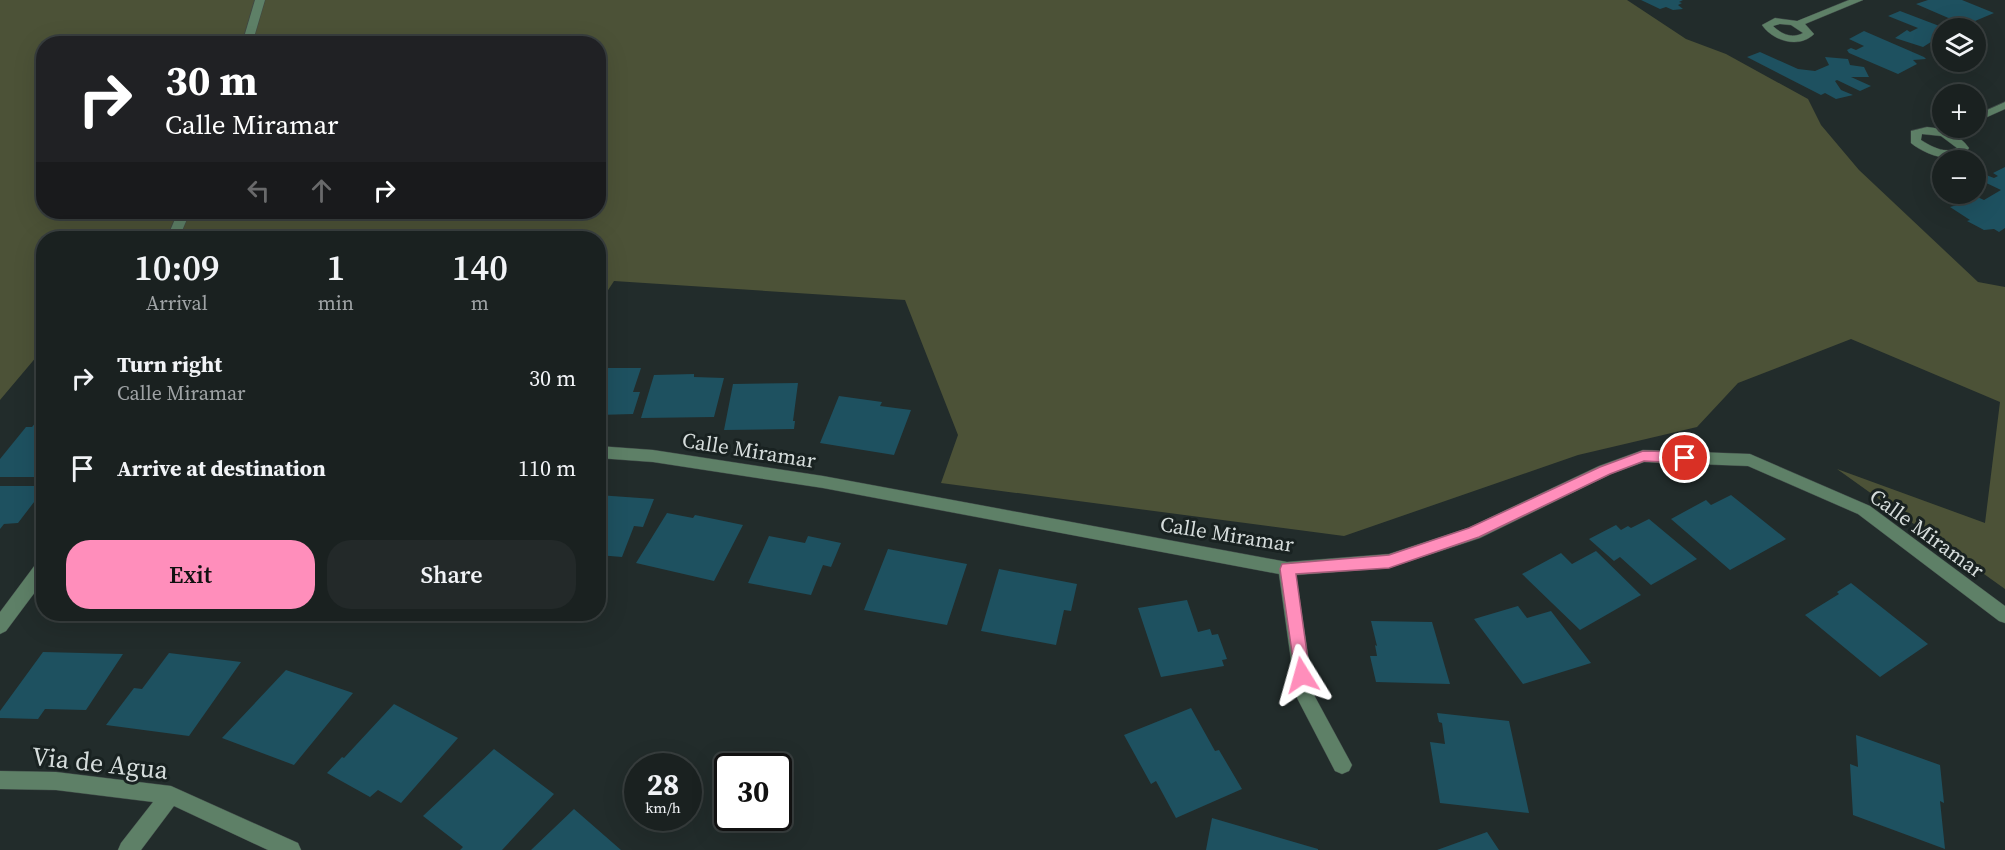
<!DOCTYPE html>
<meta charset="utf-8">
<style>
body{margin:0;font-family:"Source Serif 4",serif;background:#232929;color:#f1f3f6;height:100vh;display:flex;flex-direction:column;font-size:22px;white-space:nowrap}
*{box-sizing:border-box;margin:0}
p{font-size:20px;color:#9fa3a5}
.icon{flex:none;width:33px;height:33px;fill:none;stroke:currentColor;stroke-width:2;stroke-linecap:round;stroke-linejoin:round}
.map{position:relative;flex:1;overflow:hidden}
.sheet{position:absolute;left:36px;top:231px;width:570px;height:390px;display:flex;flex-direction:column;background:#1a2120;border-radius:24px;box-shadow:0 6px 24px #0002,0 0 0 2px #383e3e}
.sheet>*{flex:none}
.guide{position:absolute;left:36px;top:36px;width:570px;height:183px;border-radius:24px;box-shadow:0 6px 24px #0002,0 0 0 2px #383e3e;background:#202124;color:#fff;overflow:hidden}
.buttons{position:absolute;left:1932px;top:18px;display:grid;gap:12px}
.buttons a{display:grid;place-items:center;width:54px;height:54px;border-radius:50%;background:#1a2120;box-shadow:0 6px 24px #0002,0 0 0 2px #383e3e;font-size:30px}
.speed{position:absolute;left:624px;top:753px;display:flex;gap:12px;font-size:30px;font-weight:700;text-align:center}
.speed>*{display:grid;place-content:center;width:78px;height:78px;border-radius:50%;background:#1a2120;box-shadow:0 6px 24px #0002,0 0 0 2px #383e3e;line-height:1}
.speed small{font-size:15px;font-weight:400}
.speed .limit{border:3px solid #111;border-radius:9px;background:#fff;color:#111}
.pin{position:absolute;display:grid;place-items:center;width:51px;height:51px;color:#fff;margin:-26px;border:3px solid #fff;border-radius:50%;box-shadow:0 2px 6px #0007}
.me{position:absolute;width:66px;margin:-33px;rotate:352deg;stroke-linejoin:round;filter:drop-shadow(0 0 4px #0008)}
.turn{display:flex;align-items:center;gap:21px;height:126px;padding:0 30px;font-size:27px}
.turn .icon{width:78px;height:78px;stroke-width:2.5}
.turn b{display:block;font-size:42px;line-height:51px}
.lanes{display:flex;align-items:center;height:57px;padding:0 30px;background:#0003;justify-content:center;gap:30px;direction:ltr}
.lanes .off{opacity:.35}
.eta{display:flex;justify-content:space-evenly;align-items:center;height:102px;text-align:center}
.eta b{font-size:36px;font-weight:600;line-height:42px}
.action{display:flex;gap:12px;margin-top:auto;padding:12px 30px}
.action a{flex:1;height:69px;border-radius:24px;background:#ff8ebb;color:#111;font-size:24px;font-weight:600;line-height:69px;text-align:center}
.action a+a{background:#232929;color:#f1f3f6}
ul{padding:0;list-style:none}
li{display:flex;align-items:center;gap:18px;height:90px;padding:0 30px}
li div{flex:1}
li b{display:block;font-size:22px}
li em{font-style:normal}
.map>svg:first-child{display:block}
.green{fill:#4c5237;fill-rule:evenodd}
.building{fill:#1e5160}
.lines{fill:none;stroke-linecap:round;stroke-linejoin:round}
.minor-casing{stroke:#3f4847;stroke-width:1}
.minor{fill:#5e8067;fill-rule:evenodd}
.route{fill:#ff8ebb;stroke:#a65c7a;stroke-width:1.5}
.labels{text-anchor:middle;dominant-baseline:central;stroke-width:6;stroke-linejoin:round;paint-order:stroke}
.street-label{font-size:21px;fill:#d5dcdb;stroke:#192221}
.near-street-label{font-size:26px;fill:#d5dcdb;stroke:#192221}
</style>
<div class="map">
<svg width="2005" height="850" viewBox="0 0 2005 850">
<rect width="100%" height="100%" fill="#222c2b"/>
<!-- green -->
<path class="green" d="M 0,0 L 1627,0 L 1686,39 L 1726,54 L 1808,99 L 1821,125 L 1859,170 L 1978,282 L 2005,287 L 2005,589 L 1837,469 L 1985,523 L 2000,402 L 1851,339 L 1738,383 L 1697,427 L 1578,455 L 1344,536 L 941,483 L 958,435 L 905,300 L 614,281 L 599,304 L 598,238 L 44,238 L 43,349 L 0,400 ZM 44,44 L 598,44 L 598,212 L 44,212 Z"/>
<!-- building -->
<path class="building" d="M 1641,0 L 1683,0 L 1679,2 L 1682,3 L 1678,5 L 1683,9 L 1673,10 L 1666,7 L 1660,9 Z
M 1928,0 L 1962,0 L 1994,13 L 1975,21 L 1969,19 L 1960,23 L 1916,4 Z
M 1900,11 L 1942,27 L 1942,42 L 1931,42 L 1923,47 L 1895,38 L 1907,30 L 1910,32 L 1918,28 L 1888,16 Z
M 1864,31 L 1924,57 L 1926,59 L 1913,60 L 1917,64 L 1898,74 L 1849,53 L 1847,50 L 1851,48 L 1856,50 L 1864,46 L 1849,39 Z
M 1760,52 L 1798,69 L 1815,71 L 1829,65 L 1825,57 L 1848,59 L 1850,65 L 1864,67 L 1869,77 L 1851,77 L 1871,86 L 1860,91 L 1837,80 L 1835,81 L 1841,90 L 1853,95 L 1836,99 L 1825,93 L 1821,95 L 1747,57 Z
M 2005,167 L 2005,228 L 1999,232 L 1994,229 L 1984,230 L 1967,221 L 1970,220 L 1950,207 L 1964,203 L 1946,194 L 1971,194 L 1984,200 L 2001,190 L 1978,179 L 1986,175 L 1994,178 L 1998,176 L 1993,173 Z
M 598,368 L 641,368 L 633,392 L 640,392 L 633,414 L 598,415 Z
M 694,374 L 694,377 L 724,378 L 714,417 L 641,418 L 654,375 Z
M 798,383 L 793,421 L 795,421 L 794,429 L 724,430 L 733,384 Z
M 839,396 L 882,402 L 880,406 L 911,410 L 894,455 L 820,443 Z
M 44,420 L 44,477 L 0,477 L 0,459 L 26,427 L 32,427 L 37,421 Z
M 0,486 L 44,486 L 44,489 L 18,523 L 4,524 L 0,529 Z
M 598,495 L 654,499 L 643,527 L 634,526 L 622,557 L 598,555 Z
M 1731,495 L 1786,539 L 1730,570 L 1671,519 L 1706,500 L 1711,505 Z
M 667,513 L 693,518 L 695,515 L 743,525 L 714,581 L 636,563 Z
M 1649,519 L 1697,559 L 1651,585 L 1620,557 L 1614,561 L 1589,539 L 1616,525 L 1621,530 L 1628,526 L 1631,528 Z
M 769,536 L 805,543 L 808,536 L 841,543 L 831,567 L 823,565 L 811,595 L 748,583 Z
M 888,549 L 967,564 L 947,625 L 864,610 Z
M 1596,551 L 1641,595 L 1580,630 L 1522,574 L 1561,553 L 1572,564 Z
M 999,569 L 1077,584 L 1071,611 L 1064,610 L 1056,645 L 981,631 Z
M 1851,583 L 1928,644 L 1880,677 L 1805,615 L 1839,594 L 1837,592 Z
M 1187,600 L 1198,632 L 1210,629 L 1212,635 L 1218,634 L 1227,659 L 1222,660 L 1224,666 L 1161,677 L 1138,608 Z
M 1518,606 L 1527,618 L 1551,611 L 1591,663 L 1523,684 L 1474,619 Z
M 1371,621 L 1432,622 L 1450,684 L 1376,682 L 1370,656 L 1377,656 L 1375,645 L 1377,646 Z
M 43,652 L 123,654 L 86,710 L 45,709 L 38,719 L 0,718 L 0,711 Z
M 169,653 L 241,662 L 189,736 L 106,725 L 134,688 L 142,689 Z
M 286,670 L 353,693 L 294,765 L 222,738 Z
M 394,704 L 458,738 L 401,803 L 378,790 L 370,797 L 327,773 L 342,757 L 344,758 Z
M 1191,708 L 1215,751 L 1219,750 L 1242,789 L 1176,818 L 1156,781 L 1151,784 L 1124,735 Z
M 1437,713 L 1509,721 L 1529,813 L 1440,803 L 1430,742 L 1445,744 L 1442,723 L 1439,722 Z
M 1856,735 L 1940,765 L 1944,803 L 1940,801 L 1945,849 L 1853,815 L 1850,764 L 1858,767 Z
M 494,749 L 554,794 L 502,850 L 460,850 L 463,847 L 423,816 Z
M 574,809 L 621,850 L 531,850 Z
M 1212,818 L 1318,849 L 1318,850 L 1206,850 Z
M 1487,832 L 1499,850 L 1437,850 Z"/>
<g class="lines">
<defs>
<path id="minor" d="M 255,0 L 265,0 L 252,44 L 242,44 Z
M 1849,0 L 1863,0 L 1805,24 L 1814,34 C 1799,49 1773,41 1762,25 L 1775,18 L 1797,21 ZM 1780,24 L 1791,25 L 1803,33 C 1792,39 1781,34 1773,26 Z
M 2005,102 L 2005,109 L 1976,122 L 1976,115 Z
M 1927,127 C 1944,129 1958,133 1969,148 C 1958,168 1924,154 1911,143 L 1911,131 ZM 1922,134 L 1941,136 L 1957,148 C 1945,154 1932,147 1921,140 Z
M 178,212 L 190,212 L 179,238 L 167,238 Z
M 598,446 L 653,450 L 823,476 L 1287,562 L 1389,554 L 1468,528 L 1599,466 L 1643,450 L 1750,454 L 1870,506 L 2005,606 L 2005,623 L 1999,621 L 1858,514 L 1748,466 L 1644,462 L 1611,474 L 1480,538 L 1389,568 L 1296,575 L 1314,695 L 1352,765 L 1349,771 L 1342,774 L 1335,771 L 1296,696 L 1279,574 L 823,488 L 653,462 L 598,458 Z
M 44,559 L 44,580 L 6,631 L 0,634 L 0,612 L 38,561 Z
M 0,771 L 56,772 L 171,786 L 298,843 L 301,850 L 268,850 L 174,806 L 141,850 L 118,850 L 121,843 L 153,802 L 56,790 L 0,789 Z"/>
</defs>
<!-- minor casing -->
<use href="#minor" class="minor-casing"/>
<!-- minor -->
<use href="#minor" class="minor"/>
</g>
<!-- route -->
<path class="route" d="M 1643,451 L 1685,452 L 1692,458 L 1685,463 L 1644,461 L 1610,474 L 1479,537 L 1389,568 L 1296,574 L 1310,675 L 1308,680 L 1302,682 L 1296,680 L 1280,569 L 1282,564 L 1389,555 L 1469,528 L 1600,467 Z"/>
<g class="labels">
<!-- street labels -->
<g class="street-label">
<text transform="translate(749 450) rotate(9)">Calle Miramar</text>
<text transform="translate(1927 533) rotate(36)">Calle Miramar</text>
<text transform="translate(1227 534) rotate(9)">Calle Miramar</text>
</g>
<!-- near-street labels -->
<g class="near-street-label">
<text transform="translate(100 763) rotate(6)">Via de Agua</text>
</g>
</g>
</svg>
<div class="buttons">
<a><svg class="icon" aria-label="layers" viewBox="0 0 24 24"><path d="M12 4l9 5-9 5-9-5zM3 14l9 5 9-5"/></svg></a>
<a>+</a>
<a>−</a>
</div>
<div class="speed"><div>28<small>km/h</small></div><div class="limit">30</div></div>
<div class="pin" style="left:1685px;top:458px;background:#d93025"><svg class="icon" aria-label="arrive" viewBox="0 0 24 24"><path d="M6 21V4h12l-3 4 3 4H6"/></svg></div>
<svg class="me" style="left:1302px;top:675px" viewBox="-20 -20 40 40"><path d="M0-17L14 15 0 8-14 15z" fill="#ff8ebb" stroke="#fff" stroke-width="4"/></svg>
<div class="guide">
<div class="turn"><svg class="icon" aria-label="right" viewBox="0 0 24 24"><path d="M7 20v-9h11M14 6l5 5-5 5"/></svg><div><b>30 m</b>Calle Miramar</div></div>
<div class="lanes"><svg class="icon off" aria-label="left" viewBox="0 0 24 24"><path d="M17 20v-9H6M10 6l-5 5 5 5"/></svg><svg class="icon off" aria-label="ahead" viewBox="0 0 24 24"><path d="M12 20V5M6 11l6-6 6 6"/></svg><svg class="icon" aria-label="right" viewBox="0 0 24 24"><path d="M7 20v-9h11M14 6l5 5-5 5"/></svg></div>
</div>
<section class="sheet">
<div class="eta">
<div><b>10:09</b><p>Arrival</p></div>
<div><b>1</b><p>min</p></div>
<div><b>140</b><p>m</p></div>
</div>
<ul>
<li><svg class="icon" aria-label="right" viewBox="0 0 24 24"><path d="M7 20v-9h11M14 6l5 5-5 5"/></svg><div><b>Turn right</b><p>Calle Miramar</p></div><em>30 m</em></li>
<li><svg class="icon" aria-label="arrive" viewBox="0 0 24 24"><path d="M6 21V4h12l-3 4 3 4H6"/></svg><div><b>Arrive at destination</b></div><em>110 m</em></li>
</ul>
<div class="action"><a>Exit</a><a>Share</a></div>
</section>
</div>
